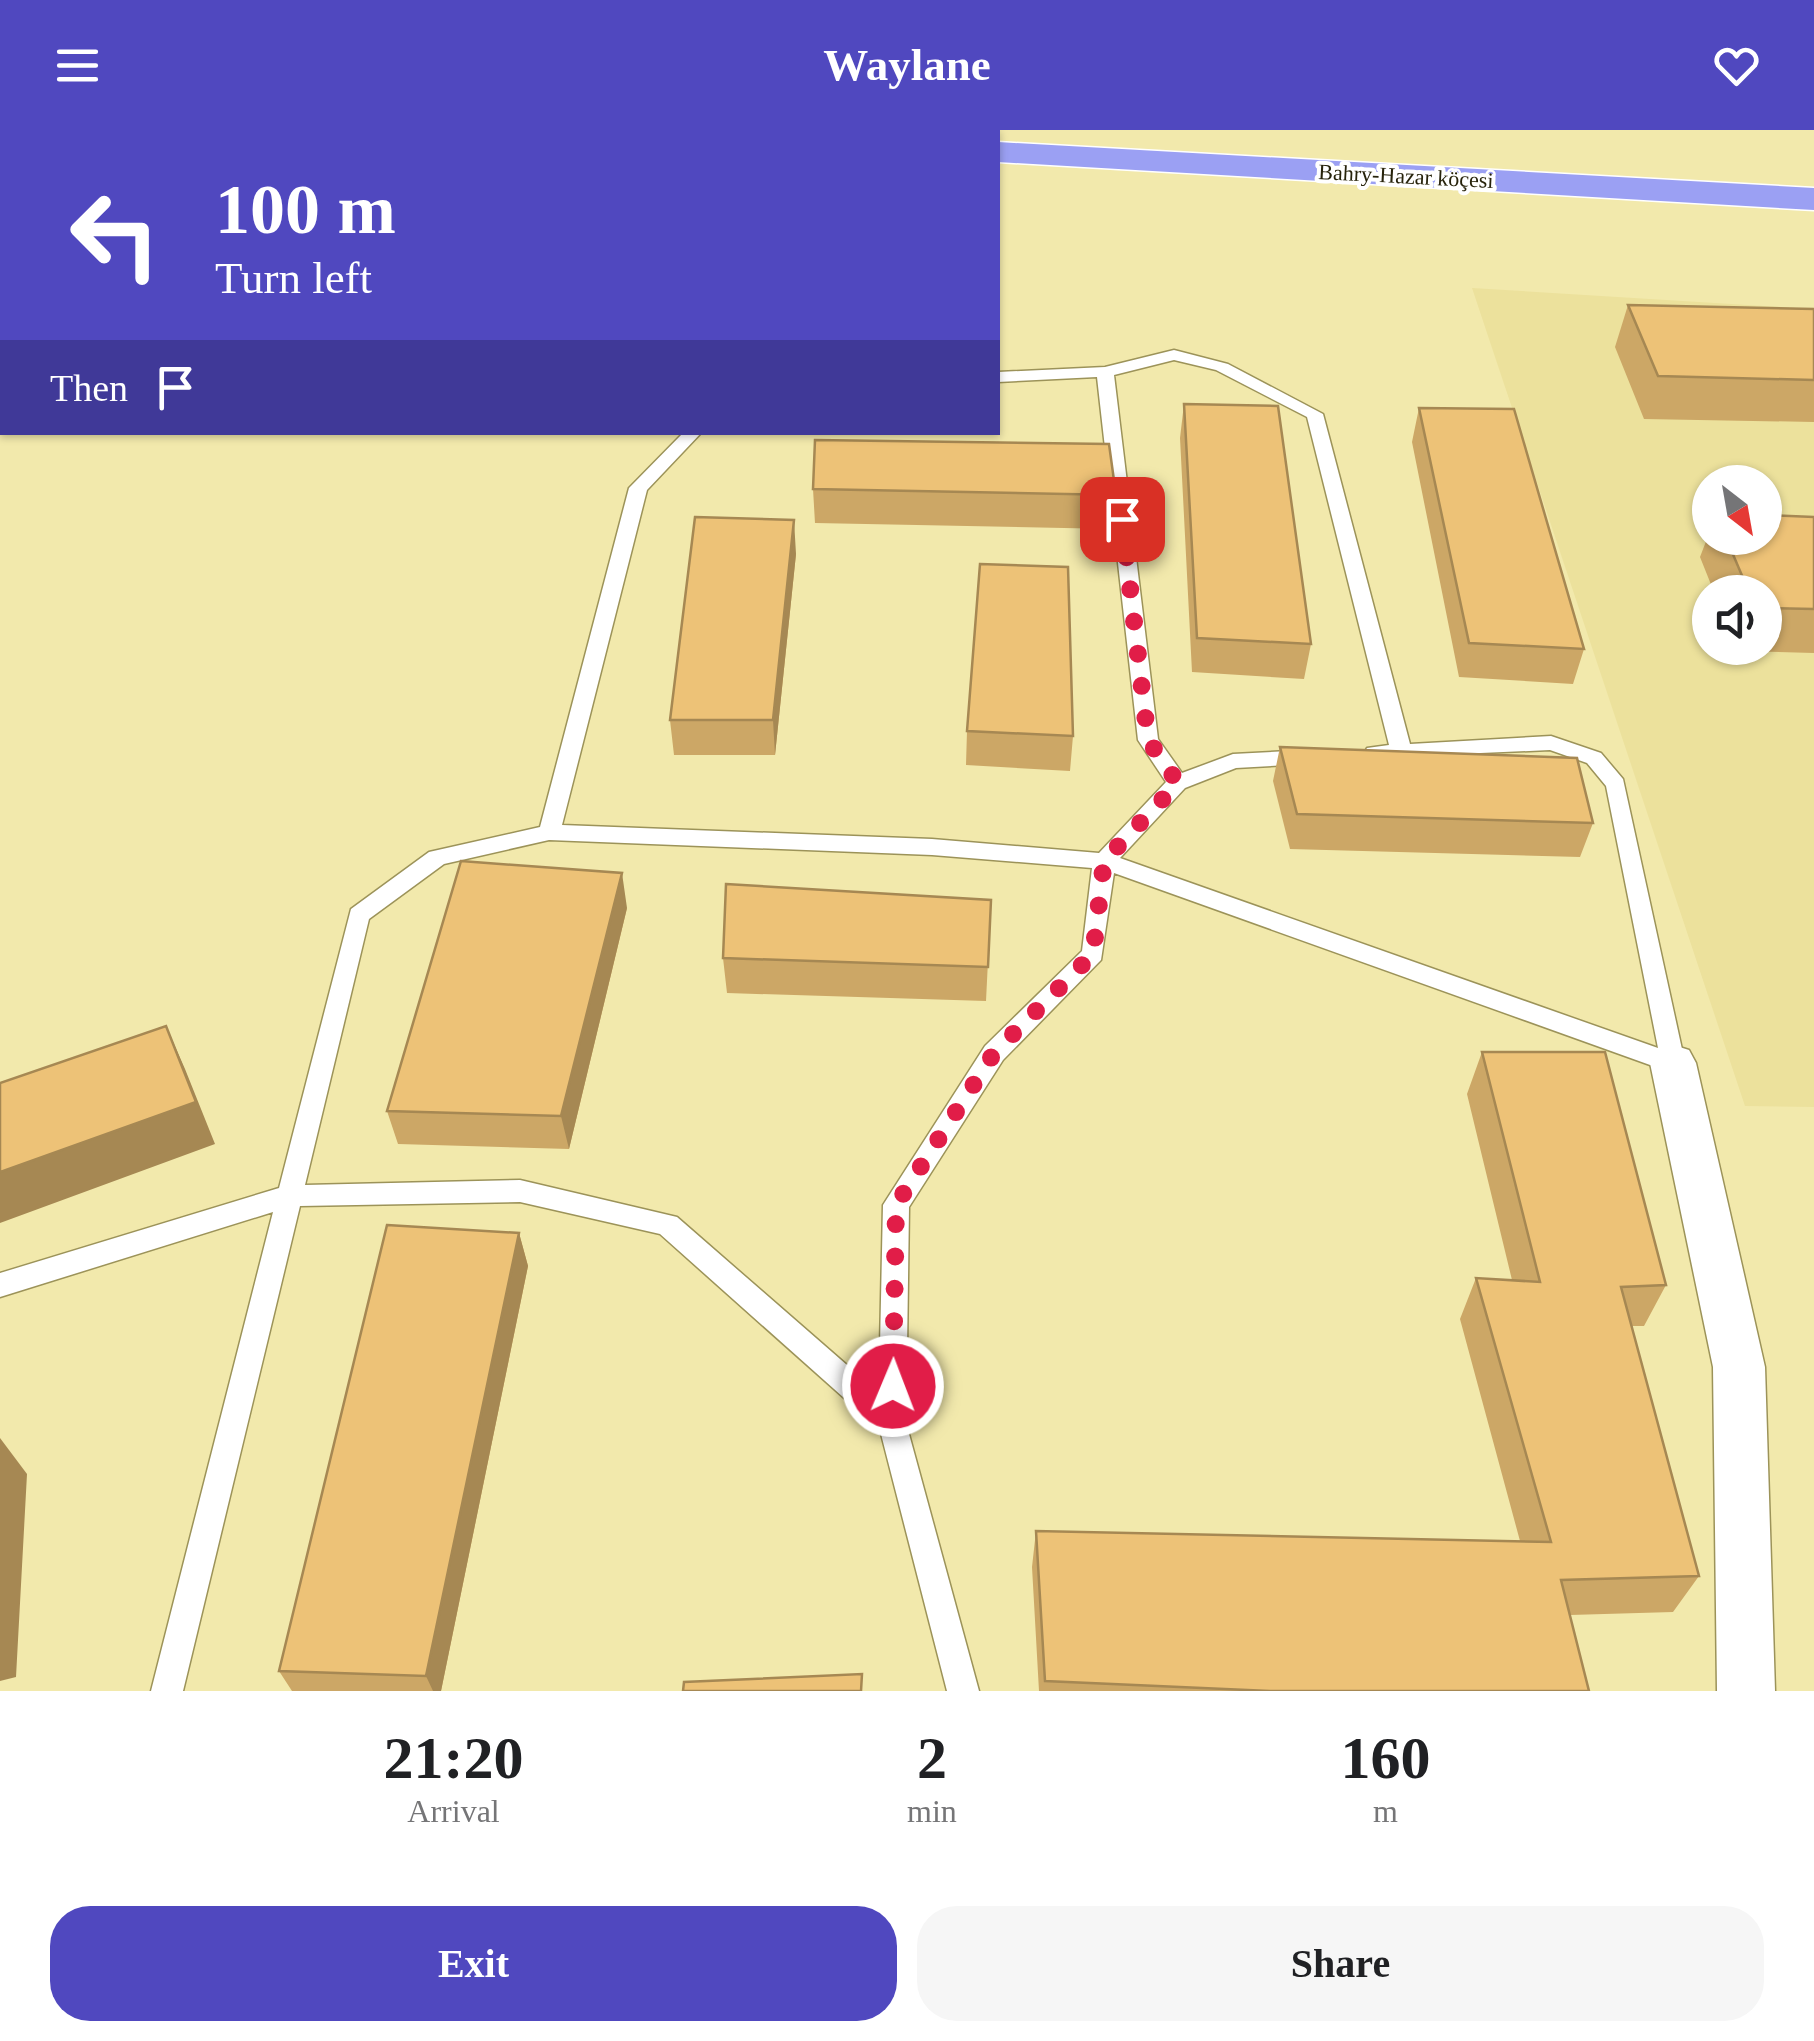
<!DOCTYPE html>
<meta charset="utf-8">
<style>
body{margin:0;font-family:Georgia,serif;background:#f6f6f6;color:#202124;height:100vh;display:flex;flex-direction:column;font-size:38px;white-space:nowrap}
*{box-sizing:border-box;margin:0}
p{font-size:32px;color:#757577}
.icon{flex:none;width:55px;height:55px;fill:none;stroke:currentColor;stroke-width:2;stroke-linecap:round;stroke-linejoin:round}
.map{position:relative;height:1561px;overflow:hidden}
.sheet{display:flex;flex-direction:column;background:#fff;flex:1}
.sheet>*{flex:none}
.guide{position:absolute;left:0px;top:0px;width:1000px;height:305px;box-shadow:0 2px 8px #0004;background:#5048bf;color:#fff;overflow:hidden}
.needle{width:65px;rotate:149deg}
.tools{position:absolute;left:1692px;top:335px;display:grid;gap:20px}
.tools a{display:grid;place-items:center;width:90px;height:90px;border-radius:50%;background:#fff;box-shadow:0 2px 8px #0004;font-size:50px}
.pin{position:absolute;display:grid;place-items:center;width:85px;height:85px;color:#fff;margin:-42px;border-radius:20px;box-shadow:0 5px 15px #0006}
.me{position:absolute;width:110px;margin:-55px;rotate:1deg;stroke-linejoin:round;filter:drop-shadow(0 0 8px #0008)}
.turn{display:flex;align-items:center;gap:35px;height:210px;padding:0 50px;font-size:45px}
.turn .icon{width:130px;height:130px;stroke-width:2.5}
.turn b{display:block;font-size:70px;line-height:85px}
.then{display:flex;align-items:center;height:95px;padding:0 50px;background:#0003;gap:20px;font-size:38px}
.eta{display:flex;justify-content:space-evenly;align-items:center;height:170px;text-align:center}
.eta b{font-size:60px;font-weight:800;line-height:70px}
.primary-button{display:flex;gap:20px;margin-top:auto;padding:20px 50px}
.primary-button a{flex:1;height:115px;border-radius:40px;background:#5048bf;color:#fff;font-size:40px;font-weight:800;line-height:115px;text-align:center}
.primary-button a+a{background:#f6f6f6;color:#202124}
header{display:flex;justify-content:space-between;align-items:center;height:130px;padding:0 50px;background:#5048bf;color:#fff;font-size:45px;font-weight:800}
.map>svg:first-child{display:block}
.built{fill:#ece19c;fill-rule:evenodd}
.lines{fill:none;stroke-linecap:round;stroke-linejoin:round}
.lane-casing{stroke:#9c9359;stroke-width:3}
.street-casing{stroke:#9c9359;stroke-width:3}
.highway-casing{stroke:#fff;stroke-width:3}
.lane{fill:#fff;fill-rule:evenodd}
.street{fill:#fff;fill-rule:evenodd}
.highway{fill:#9ba0f3;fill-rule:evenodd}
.wall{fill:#cca766}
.shaded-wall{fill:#a68853}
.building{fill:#edc277;stroke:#a68853;stroke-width:2.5}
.route{stroke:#e11d48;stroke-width:18;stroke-dasharray:0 32.4}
.labels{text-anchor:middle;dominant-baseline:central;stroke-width:8;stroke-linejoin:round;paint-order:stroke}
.far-street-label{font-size:22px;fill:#27230b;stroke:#fff}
</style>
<header><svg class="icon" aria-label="menu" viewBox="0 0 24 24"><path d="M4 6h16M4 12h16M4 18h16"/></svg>Waylane<svg class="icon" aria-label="heart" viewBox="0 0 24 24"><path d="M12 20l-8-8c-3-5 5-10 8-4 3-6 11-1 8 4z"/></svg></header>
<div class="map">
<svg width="1814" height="1561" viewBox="0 0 1814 1561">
<rect width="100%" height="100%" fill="#f2e9ac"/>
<!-- built -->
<path class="built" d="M 1472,158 L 1814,179 L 1814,977 L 1745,976 ZM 1710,352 L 1765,352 L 1765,408 L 1710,408 ZM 1710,462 L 1765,462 L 1765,518 L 1710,518 Z"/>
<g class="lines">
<defs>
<path id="lane" d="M 2,218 L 2,228 L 0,229 L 0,219 Z
M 1174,220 L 1228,234 L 1323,284 L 1410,614 L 1551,606 L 1601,623 L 1623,649 L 1685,933 L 1682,940 L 1664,940 L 1114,743 L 1101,830 L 1003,930 L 909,1077 L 906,1293 L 979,1561 L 947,1561 L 880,1300 L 660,1104 L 520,1072 L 300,1076 L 183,1561 L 151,1561 L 273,1082 L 0,1167 L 0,1143 L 279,1058 L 351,779 L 429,722 L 540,697 L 629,358 L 684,302 L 702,302 L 647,360 L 562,695 L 932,709 L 1099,723 L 1166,652 L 1138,610 L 1097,247 L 998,252 L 998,242 L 1105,237 ZM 1174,230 L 1216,240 L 1307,287 L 1389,615 L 1367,618 L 1364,623 L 1367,628 L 1550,620 L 1587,633 L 1606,656 L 1658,918 L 1120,728 L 1185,658 L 1236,638 L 1307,634 L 1317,627 L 1307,620 L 1233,624 L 1182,643 L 1158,609 L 1114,245 ZM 549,710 L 932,725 L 1092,738 L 1082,821 L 985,916 L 883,1075 L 879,1263 L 677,1087 L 520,1050 L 305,1055 L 369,789 L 444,734 Z"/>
<path id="street" d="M 1673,915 L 1689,920 L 1696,933 L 1765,1237 L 1775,1561 L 1717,1561 L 1713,1237 L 1650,933 L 1657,920 Z"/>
<path id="highway" d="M 596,0 L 674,0 L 675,2 L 598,2 Z
M 998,12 L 1814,58 L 1814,80 L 998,32 Z"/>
</defs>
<!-- lane casing -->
<use href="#lane" class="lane-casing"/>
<!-- street casing -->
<use href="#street" class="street-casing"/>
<!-- highway casing -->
<use href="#highway" class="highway-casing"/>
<!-- lane -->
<use href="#lane" class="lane"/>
<!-- street -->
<use href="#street" class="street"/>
<!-- highway -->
<use href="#highway" class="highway"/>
</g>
<!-- wall -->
<path class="wall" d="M 1628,175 L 1814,179 L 1814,292 L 1644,289 L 1615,217 Z
M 1184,274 L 1311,514 L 1304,549 L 1192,542 L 1180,308 Z
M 1419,278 L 1584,519 L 1573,554 L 1459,547 L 1412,312 Z
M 813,359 L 1116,365 L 1112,399 L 815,393 Z
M 1814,387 L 1814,523 L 1738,521 L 1736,518 L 1765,518 L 1765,462 L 1714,462 L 1700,427 L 1710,401 L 1710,408 L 1765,408 Z
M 796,424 L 775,625 L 674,625 L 670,590 Z
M 967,601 L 1073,606 L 1070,641 L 966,635 Z
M 1280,617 L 1593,693 L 1580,727 L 1290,719 L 1273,651 Z
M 991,770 L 986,871 L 727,863 L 723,828 Z
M 627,778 L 569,1019 L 398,1014 L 387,981 Z
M 1482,922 L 1666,1155 L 1644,1196 L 1632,1196 L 1699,1446 L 1673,1482 L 1570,1485 L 1589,1561 L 1039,1561 L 1032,1437 L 1036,1401 L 1520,1411 L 1460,1189 L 1476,1148 L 1512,1150 L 1467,964 Z
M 519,1103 L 528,1136 L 441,1561 L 292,1561 L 279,1541 Z"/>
<!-- shaded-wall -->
<path class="shaded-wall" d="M 794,390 L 796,424 L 775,625 L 773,590 Z
M 622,743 L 627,778 L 569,1019 L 561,986 Z
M 166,896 L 185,939 L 215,1014 L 0,1093 L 0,1042 Z
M 519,1103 L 528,1136 L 441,1561 L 433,1561 L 426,1546 Z
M 0,1308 L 27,1344 L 16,1547 L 0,1551 Z"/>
<!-- building -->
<path class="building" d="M 1628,175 L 1814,179 L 1814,250 L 1658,246 Z
M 1184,274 L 1278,276 L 1311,514 L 1197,508 Z
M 1419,278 L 1514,279 L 1584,519 L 1469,513 Z
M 815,310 L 1109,314 L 1116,365 L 813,359 Z
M 1765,385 L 1814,387 L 1814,479 L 1765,478 L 1765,462 L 1749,462 L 1726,408 L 1765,408 Z
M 695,387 L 794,390 L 773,590 L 670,590 Z
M 980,434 L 1068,437 L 1073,606 L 967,601 Z
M 1280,617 L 1577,628 L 1593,693 L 1297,684 Z
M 461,731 L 622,743 L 561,986 L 387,981 Z
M 726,754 L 991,770 L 988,837 L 723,828 Z
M 166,896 L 196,972 L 0,1042 L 0,953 Z
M 1482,922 L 1605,922 L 1666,1155 L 1621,1157 L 1699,1446 L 1561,1450 L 1589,1561 L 1270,1561 L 1045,1551 L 1036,1401 L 1551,1412 L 1476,1148 L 1540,1152 Z
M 387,1095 L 519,1103 L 426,1546 L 279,1541 Z
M 862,1544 L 861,1561 L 683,1561 L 684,1552 Z"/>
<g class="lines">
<!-- route -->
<path class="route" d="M 893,1256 L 896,1075 L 994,923 L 1093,824 L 1104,731 L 1178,653 L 1148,610 L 1122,389"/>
</g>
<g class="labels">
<!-- far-street labels -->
<g class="far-street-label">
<text transform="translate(1406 46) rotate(3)">Bahry-Hazar köçesi</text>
</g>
</g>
</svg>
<div class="tools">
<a><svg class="needle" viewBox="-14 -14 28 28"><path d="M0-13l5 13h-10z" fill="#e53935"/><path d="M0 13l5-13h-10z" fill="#757577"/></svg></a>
<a><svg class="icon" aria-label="sound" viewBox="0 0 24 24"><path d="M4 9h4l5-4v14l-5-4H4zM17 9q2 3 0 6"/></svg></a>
</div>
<div class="pin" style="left:1122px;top:389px;background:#d93025"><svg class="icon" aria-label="arrive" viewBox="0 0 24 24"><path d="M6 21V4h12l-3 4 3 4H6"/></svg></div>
<svg class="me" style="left:893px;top:1256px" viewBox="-20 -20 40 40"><circle r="17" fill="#e11d48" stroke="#fff" stroke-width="3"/><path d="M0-11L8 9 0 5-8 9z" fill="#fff"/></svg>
<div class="guide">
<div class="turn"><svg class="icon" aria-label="left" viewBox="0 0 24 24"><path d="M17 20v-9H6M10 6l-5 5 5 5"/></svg><div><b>100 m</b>Turn left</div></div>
<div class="then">Then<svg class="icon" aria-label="arrive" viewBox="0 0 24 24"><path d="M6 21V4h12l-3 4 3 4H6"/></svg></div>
</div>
</div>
<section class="sheet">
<div class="eta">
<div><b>21:20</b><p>Arrival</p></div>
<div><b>2</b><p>min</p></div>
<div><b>160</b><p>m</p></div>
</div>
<div class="primary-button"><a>Exit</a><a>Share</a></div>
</section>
